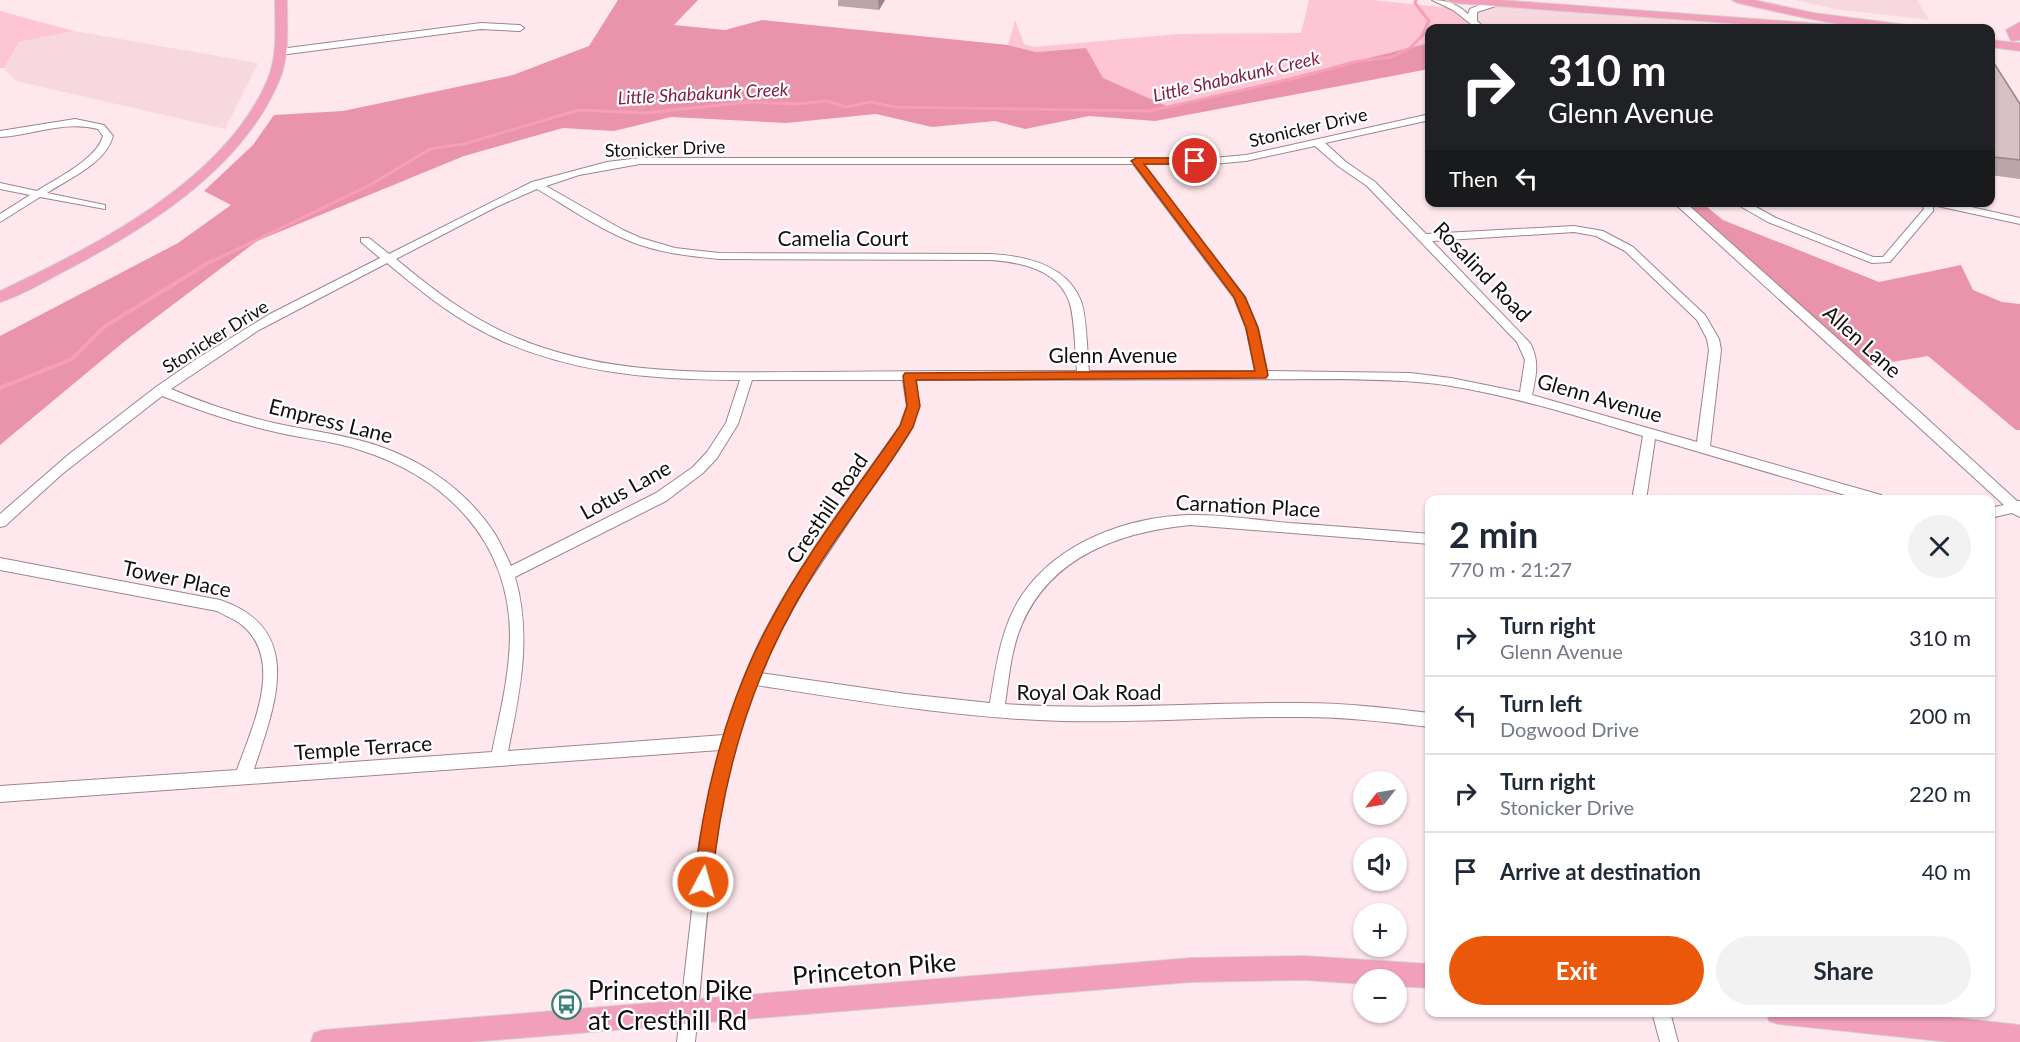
<!DOCTYPE html>
<meta charset="utf-8">
<style>
body{margin:0;font-family:Lato,sans-serif;background:#f2f2f3;color:#1f2937;height:100vh;display:flex;flex-direction:column;font-size:22px;white-space:nowrap}
*{box-sizing:border-box;margin:0}
p{font-size:20px;color:#747a83}
.icon{flex:none;width:33px;height:33px;fill:none;stroke:currentColor;stroke-width:2;stroke-linecap:round;stroke-linejoin:round}
.map{position:relative;flex:1;overflow:hidden}
.side{position:absolute;left:1425px;top:495px;width:570px;height:522px;display:flex;flex-direction:column;background:#fff;border-radius:12px;box-shadow:0 2px 4px #0004}
.side>*{flex:none}
.top-card{position:absolute;left:1425px;top:24px;width:570px;height:183px;border-radius:12px;box-shadow:0 2px 4px #0004;background:#202124;color:#fff;overflow:hidden}
.needle{width:39px;rotate:239deg}
.tools{position:absolute;left:1353px;top:771px;display:grid;gap:12px}
.tools a{display:grid;place-items:center;width:54px;height:54px;border-radius:50%;background:#fff;box-shadow:0 2px 4px #0004;font-size:30px}
.pin{position:absolute;display:grid;place-items:center;width:51px;height:51px;color:#fff;margin:-26px;border:3px solid #fff;border-radius:50%;box-shadow:0 2px 6px #0007}
.me{position:absolute;width:66px;margin:-33px;rotate:6deg;stroke-linejoin:round;filter:drop-shadow(0 0 4px #0008)}
.turn{display:flex;align-items:center;gap:21px;height:126px;padding:0 24px;font-size:27px}
.turn .icon{width:78px;height:78px;stroke-width:2.5}
.turn b{display:block;font-size:42px;line-height:51px}
.then{display:flex;align-items:center;height:57px;padding:0 24px;background:#0003;gap:12px;font-size:22px}
.round{display:grid;place-items:center;flex:none;width:63px;height:63px;border-radius:32px;background:#f2f2f3}
.head{display:flex;align-items:center;justify-content:space-between;height:102px;padding:0 24px}
h1{font-size:36px;font-weight:700;line-height:45px}
.primary-button{display:flex;gap:12px;margin-top:auto;padding:12px 24px}
.primary-button a{flex:1;height:69px;border-radius:36px;background:#ea580c;color:#fff;font-size:24px;font-weight:700;line-height:69px;text-align:center}
.primary-button a+a{background:#f2f2f3;color:#1f2937}
ul{padding:0;list-style:none}
li{display:flex;align-items:center;gap:18px;height:78px;padding:0 24px;border-top:2px solid #e0e1e3}
li div{flex:1}
li b{display:block;font-size:22px}
li em{font-style:normal}
.map>svg:first-child{display:block}
.built{fill:#f7d8df}
.green{fill:#fec6d4}
.forest{fill:#ea94ab}
.lines{fill:none;stroke-linecap:round;stroke-linejoin:round}
.stream-far1{stroke:#f69fb6;stroke-width:3}
.stream{stroke:#f69fb6;stroke-width:4}
.minor-casing{stroke:#9b868b;stroke-width:2}
.major-casing{stroke:#d5d3d4;stroke-width:2}
.minor{fill:#fff;fill-rule:evenodd}
.major{fill:#f19fba;fill-rule:evenodd}
.wall{fill:#baa6aa}
.shaded-wall{fill:#97878b}
.building{fill:#d8c1c6;stroke:#97878b;stroke-width:1.5}
.route{fill:#ea580c;stroke:#983908;stroke-width:1.5}
.labels{text-anchor:middle;dominant-baseline:central;stroke-width:4.5;stroke-linejoin:round;paint-order:stroke}
.far-water-label{font-size:18px;font-style:italic;fill:#821f45;stroke:#fff}
.far-street-label{font-size:18px;fill:#140d0e;stroke:#fff}
.street-label{font-size:21px;fill:#140d0e;stroke:#fff}
.near-street-label{font-size:26px;fill:#140d0e;stroke:#fff}
.near-poi-label{font-size:26px;fill:#140d0e;stroke:#fff;text-anchor:start}
</style>
<div class="map">
<svg width="2020" height="1042" viewBox="0 0 2020 1042">
<rect width="100%" height="100%" fill="#ffe8ed"/>
<!-- built -->
<path class="built" d="M 1794,0 L 1917,0 L 1929,20 L 1835,9 Z
M 1490,4 L 1791,24 L 1793,28 L 1481,28 L 1474,23 L 1473,11 Z
M 74,31 L 258,63 L 225,129 L 16,81 L 4,68 L 19,42 Z"/>
<!-- green -->
<path class="green" d="M 1309,0 L 1372,0 L 1462,9 L 1481,28 L 1430,28 L 1429,43 L 1168,107 L 1103,78 L 1086,48 L 1036,52 L 1008,45 L 1015,20 L 1024,44 L 1034,47 L 1178,34 L 1301,33 Z
M 0,11 L 74,31 L 19,42 L 4,68 L 0,68 Z"/>
<!-- forest -->
<path class="forest" d="M 618,0 L 698,0 L 674,25 L 725,30 L 762,20 L 1008,45 L 1036,52 L 1086,48 L 1103,78 L 1169,107 L 1429,43 L 1429,69 L 1155,121 L 1089,116 L 1025,129 L 995,121 L 932,127 L 876,114 L 786,123 L 671,117 L 614,131 L 563,128 L 464,156 L 257,241 L 125,341 L 0,445 L 0,336 L 178,243 L 231,205 L 204,191 L 253,145 L 274,115 L 343,111 L 513,75 L 589,46 Z
M 1682,203 L 1702,203 L 1723,220 L 1879,282 L 1961,265 L 1973,290 L 2002,302 L 2020,304 L 2020,430 L 2016,430 L 1928,356 L 1867,366 Z"/>
<g class="lines">
<!-- stream-far1 -->
<path class="stream-far1" d="M 211,262 L 370,185 L 430,149 L 464,144 L 579,110 L 646,113 L 749,102 L 798,104 L 827,101 L 846,107 L 871,102 L 895,107 L 1150,111 L 1304,76 L 1354,62 L 1392,57 L 1410,48 L 1422,36 L 1429,21 L 1415,3 L 1416,0"/>
<!-- stream -->
<path class="stream" d="M 0,388 L 72,359 L 104,327 L 213,260"/>
<defs>
<path id="minor" d="M 1432,0 C 1447,0 1457,4 1468,14 L 1470,9 C 1479,5 1493,0 1502,4 L 1477,12 L 1477,21 L 1485,28 L 1476,28 L 1453,10 Z
M 481,23 L 520,25 L 524,28 L 520,31 L 481,29 L 280,55 L 276,52 L 280,49 Z
M 1430,114 L 1430,120 L 1325,143 L 1346,162 L 1375,182 L 1426,234 L 1574,226 L 1603,231 L 1633,247 L 1705,315 L 1719,339 L 1721,350 L 1710,446 L 1881,495 L 1887,500 L 1862,500 L 1655,439 L 1646,500 L 1632,500 L 1643,436 C 1580,417 1517,397 1451,386 C 1415,380 1378,380 1341,379 L 916,380 L 919,406 L 912,427 L 802,592 L 773,645 L 761,673 L 906,694 L 990,703 C 996,666 1001,627 1022,595 C 1058,542 1127,517 1189,515 C 1221,514 1256,520 1289,523 C 1336,526 1383,530 1430,534 L 1430,544 L 1190,525 C 1121,532 1052,555 1022,624 C 1011,649 1009,678 1005,704 C 1104,711 1203,702 1302,703 C 1345,703 1387,708 1430,713 L 1430,727 C 1387,722 1345,717 1303,717 C 1223,716 1142,723 1062,721 C 959,718 858,701 756,685 C 711,792 707,928 695,1042 L 677,1042 L 700,839 L 720,750 L 0,802 L 0,786 L 237,770 C 252,727 285,661 242,625 C 235,619 225,616 217,611 L 0,570 L 0,558 L 220,600 C 306,629 275,705 254,769 L 492,752 C 500,713 510,674 510,634 C 509,541 446,477 360,450 C 334,441 306,439 280,433 C 239,424 200,411 162,396 L 62,474 L 5,526 L 0,527 L 0,514 L 68,455 L 156,387 L 198,358 L 270,314 L 380,258 L 361,242 L 361,238 L 369,238 L 389,254 L 532,182 L 607,162 L 640,158 L 1213,158 L 1246,155 ZM 1315,146 L 1338,166 L 1367,186 L 1517,342 L 1525,360 L 1520,392 L 1451,378 L 1410,373 L 1267,371 L 1258,328 L 1245,297 L 1143,164 L 1213,164 L 1246,161 ZM 640,164 L 1133,164 L 1234,298 L 1246,328 L 1255,371 L 1089,371 C 1087,353 1087,317 1081,301 C 1067,265 1026,256 991,254 L 719,253 L 675,248 L 641,238 L 623,230 L 546,186 L 579,175 ZM 537,189 C 568,207 599,229 632,242 C 660,253 689,256 719,259 L 991,260 C 1021,262 1058,270 1069,301 C 1075,317 1075,353 1077,371 C 990,371 904,371 817,372 C 717,372 612,378 517,338 C 471,319 433,290 396,259 L 496,207 ZM 1574,232 L 1596,236 L 1625,251 L 1697,320 L 1707,339 L 1709,350 L 1697,442 L 1532,395 C 1536,376 1540,361 1530,343 L 1432,241 ZM 387,263 C 417,288 446,312 480,330 C 559,373 652,380 740,380 L 726,423 L 707,452 L 693,467 L 656,493 L 511,566 C 506,555 501,544 495,534 C 462,483 408,451 350,438 C 325,432 300,429 274,423 C 239,415 204,403 171,389 L 259,330 ZM 752,380 L 903,380 L 907,406 L 900,426 C 851,496 798,564 760,641 C 745,672 734,703 724,735 L 508,751 C 520,692 532,636 515,577 L 666,501 L 703,473 L 717,458 L 738,424 Z
M 75,119 L 104,125 L 113,136 C 106,163 70,178 47,193 L 105,205 L 105,209 L 40,197 L 0,222 L 0,214 L 30,195 L 0,189 L 0,183 L 37,191 C 57,178 97,159 103,136 L 98,129 C 65,120 33,135 0,137 L 0,131 Z
M 1673,202 L 1685,202 L 1922,414 L 2017,501 L 2020,501 L 2020,517 L 2012,513 L 1990,518 L 1990,508 L 2004,505 Z
M 1733,202 L 1747,202 L 1776,218 L 1873,257 L 1883,257 L 1924,209 L 1921,202 L 1949,202 L 2020,218 L 2020,224 L 1933,205 L 1933,211 L 1890,262 L 1872,263 L 1768,222 Z
M 1652,1012 L 1670,1012 L 1678,1042 L 1660,1042 Z"/>
<path id="major" d="M 275,0 L 287,0 C 287,26 290,56 279,81 C 241,171 145,229 61,273 C 42,283 21,296 0,302 L 0,291 C 95,246 223,182 267,81 C 278,56 275,27 275,0 Z
M 1447,0 L 1500,0 L 1838,25 L 1844,28 L 1797,28 L 1453,3 Z
M 1732,0 L 1754,0 L 1814,13 L 1907,25 L 1913,28 C 1862,34 1789,14 1738,3 Z
M 2020,22 L 2020,40 L 2011,41 L 2006,30 Z
M 1990,40 L 2020,43 L 2020,51 L 1990,47 Z
M 1304,956 L 1430,964 L 1430,988 L 1396,986 L 1396,980 L 1364,980 L 1364,984 L 1304,980 L 1191,982 L 471,1042 L 311,1042 L 314,1033 L 323,1030 L 1191,958 Z
M 1766,1012 L 1902,1012 L 2020,1025 L 2020,1042 L 1949,1042 L 1778,1024 L 1769,1021 Z"/>
</defs>
<!-- minor casing -->
<use href="#minor" class="minor-casing"/>
<!-- major casing -->
<use href="#major" class="major-casing"/>
<!-- minor -->
<use href="#minor" class="minor"/>
<!-- major -->
<use href="#major" class="major"/>
</g>
<!-- wall -->
<path class="wall" d="M 838,0 L 885,0 L 879,10 L 838,6 Z
M 1990,60 L 2020,104 L 2020,179 L 1990,175 Z"/>
<!-- shaded-wall -->
<path class="shaded-wall" d="M 878,0 L 885,0 L 879,10 Z"/>
<!-- building -->
<path class="building" d="M 1990,60 L 1992,60 L 2020,104 L 2020,160 L 1994,157 L 1990,151 Z"/>
<!-- route -->
<path class="route" d="M 1136,158 L 1195,158 L 1200,161 L 1195,164 L 1144,164 L 1245,297 L 1258,328 L 1268,375 L 1266,378 L 916,380 L 920,406 L 913,427 C 880,482 838,531 806,586 C 751,677 722,776 712,882 L 709,888 L 703,890 L 697,888 L 694,882 C 704,792 726,704 769,624 C 806,554 855,491 900,426 L 907,406 L 903,376 L 905,373 L 1255,371 L 1246,328 L 1234,297 L 1133,163 L 1131,161 Z"/>
<!-- icons -->
<defs>
<symbol id="bus-ring" viewBox="-11 -11 22 22"><circle r="9.5" fill="#fff" stroke="#3a8075" stroke-width="1.5"/><path d="M-5-6H5V4H4V6H2V4H-2V6H-4V4H-5ZM-3.5-4V0h7V-4ZM-3.5 1.2v1.5H-2V1.2ZM2 1.2v1.5H3.5V1.2Z" fill="#3a8075"/></symbol>
</defs>
<g fill-rule="evenodd">
<use href="#bus-ring" x="550" y="988" width="33" height="33"/>
</g>
<g class="labels">
<!-- far-water labels -->
<g class="far-water-label">
<text transform="translate(1236 76) rotate(-13)">Little Shabakunk Creek</text>
<text transform="translate(703 93) rotate(-3)">Little Shabakunk Creek</text>
</g>
<!-- far-street labels -->
<g class="far-street-label">
<text transform="translate(1308 127) rotate(-13)">Stonicker Drive</text>
<text transform="translate(665 148) rotate(-2)">Stonicker Drive</text>
<text transform="translate(215 336) rotate(-32)">Stonicker Drive</text>
</g>
<!-- street labels -->
<g class="street-label">
<text x="843" y="237">Camelia Court</text>
<text transform="translate(1483 271) rotate(46)">Rosalind Road</text>
<text transform="translate(1863 341) rotate(42)">Allen Lane</text>
<text x="1113" y="354">Glenn Avenue</text>
<text transform="translate(1600 397) rotate(16)">Glenn Avenue</text>
<text transform="translate(331 420) rotate(14)">Empress Lane</text>
<text transform="translate(625 489) rotate(-29)">Lotus Lane</text>
<text transform="translate(1248 505) rotate(3)">Carnation Place</text>
<text transform="translate(826 508) rotate(-56)">Cresthill Road</text>
<text transform="translate(177 578) rotate(12)">Tower Place</text>
<text x="1089" y="691">Royal Oak Road</text>
<text transform="translate(363 747) rotate(-4)">Temple Terrace</text>
</g>
<!-- near-street labels -->
<g class="near-street-label">
<text transform="translate(874 968) rotate(-5)">Princeton Pike</text>
</g>
<!-- near-poi labels -->
<g class="near-poi-label">
<text x="588" y="990">Princeton Pike<tspan x="588" dy="30">at Cresthill Rd</tspan></text>
</g>
</g>
</svg>
<div class="tools">
<a><svg class="needle" viewBox="-14 -14 28 28"><path d="M0-13l5 13h-10z" fill="#e53935"/><path d="M0 13l5-13h-10z" fill="#747a83"/></svg></a>
<a><svg class="icon" aria-label="sound" viewBox="0 0 24 24"><path d="M4 9h4l5-4v14l-5-4H4zM17 9q2 3 0 6"/></svg></a>
<a>+</a>
<a>−</a>
</div>
<div class="pin" style="left:1195px;top:161px;background:#d93025"><svg class="icon" aria-label="arrive" viewBox="0 0 24 24"><path d="M6 21V4h12l-3 4 3 4H6"/></svg></div>
<svg class="me" style="left:703px;top:882px" viewBox="-20 -20 40 40"><circle r="17" fill="#ea580c" stroke="#fff" stroke-width="3"/><path d="M0-11L8 9 0 5-8 9z" fill="#fff"/></svg>
<div class="top-card">
<div class="turn"><svg class="icon" aria-label="right" viewBox="0 0 24 24"><path d="M7 20v-9h11M14 6l5 5-5 5"/></svg><div><b>310 m</b>Glenn Avenue</div></div>
<div class="then">Then<svg class="icon" aria-label="left" viewBox="0 0 24 24"><path d="M17 20v-9H6M10 6l-5 5 5 5"/></svg></div>
</div>
<section class="side">
<div class="head"><div><h1>2 min</h1><p>770 m · 21:27</p></div><a class="round"><svg class="icon" aria-label="close" viewBox="0 0 24 24"><path d="M6 6l12 12M18 6L6 18"/></svg></a></div>
<ul>
<li><svg class="icon" aria-label="right" viewBox="0 0 24 24"><path d="M7 20v-9h11M14 6l5 5-5 5"/></svg><div><b>Turn right</b><p>Glenn Avenue</p></div><em>310 m</em></li>
<li><svg class="icon" aria-label="left" viewBox="0 0 24 24"><path d="M17 20v-9H6M10 6l-5 5 5 5"/></svg><div><b>Turn left</b><p>Dogwood Drive</p></div><em>200 m</em></li>
<li><svg class="icon" aria-label="right" viewBox="0 0 24 24"><path d="M7 20v-9h11M14 6l5 5-5 5"/></svg><div><b>Turn right</b><p>Stonicker Drive</p></div><em>220 m</em></li>
<li><svg class="icon" aria-label="arrive" viewBox="0 0 24 24"><path d="M6 21V4h12l-3 4 3 4H6"/></svg><div><b>Arrive at destination</b></div><em>40 m</em></li>
</ul>
<div class="primary-button"><a>Exit</a><a>Share</a></div>
</section>
</div>
